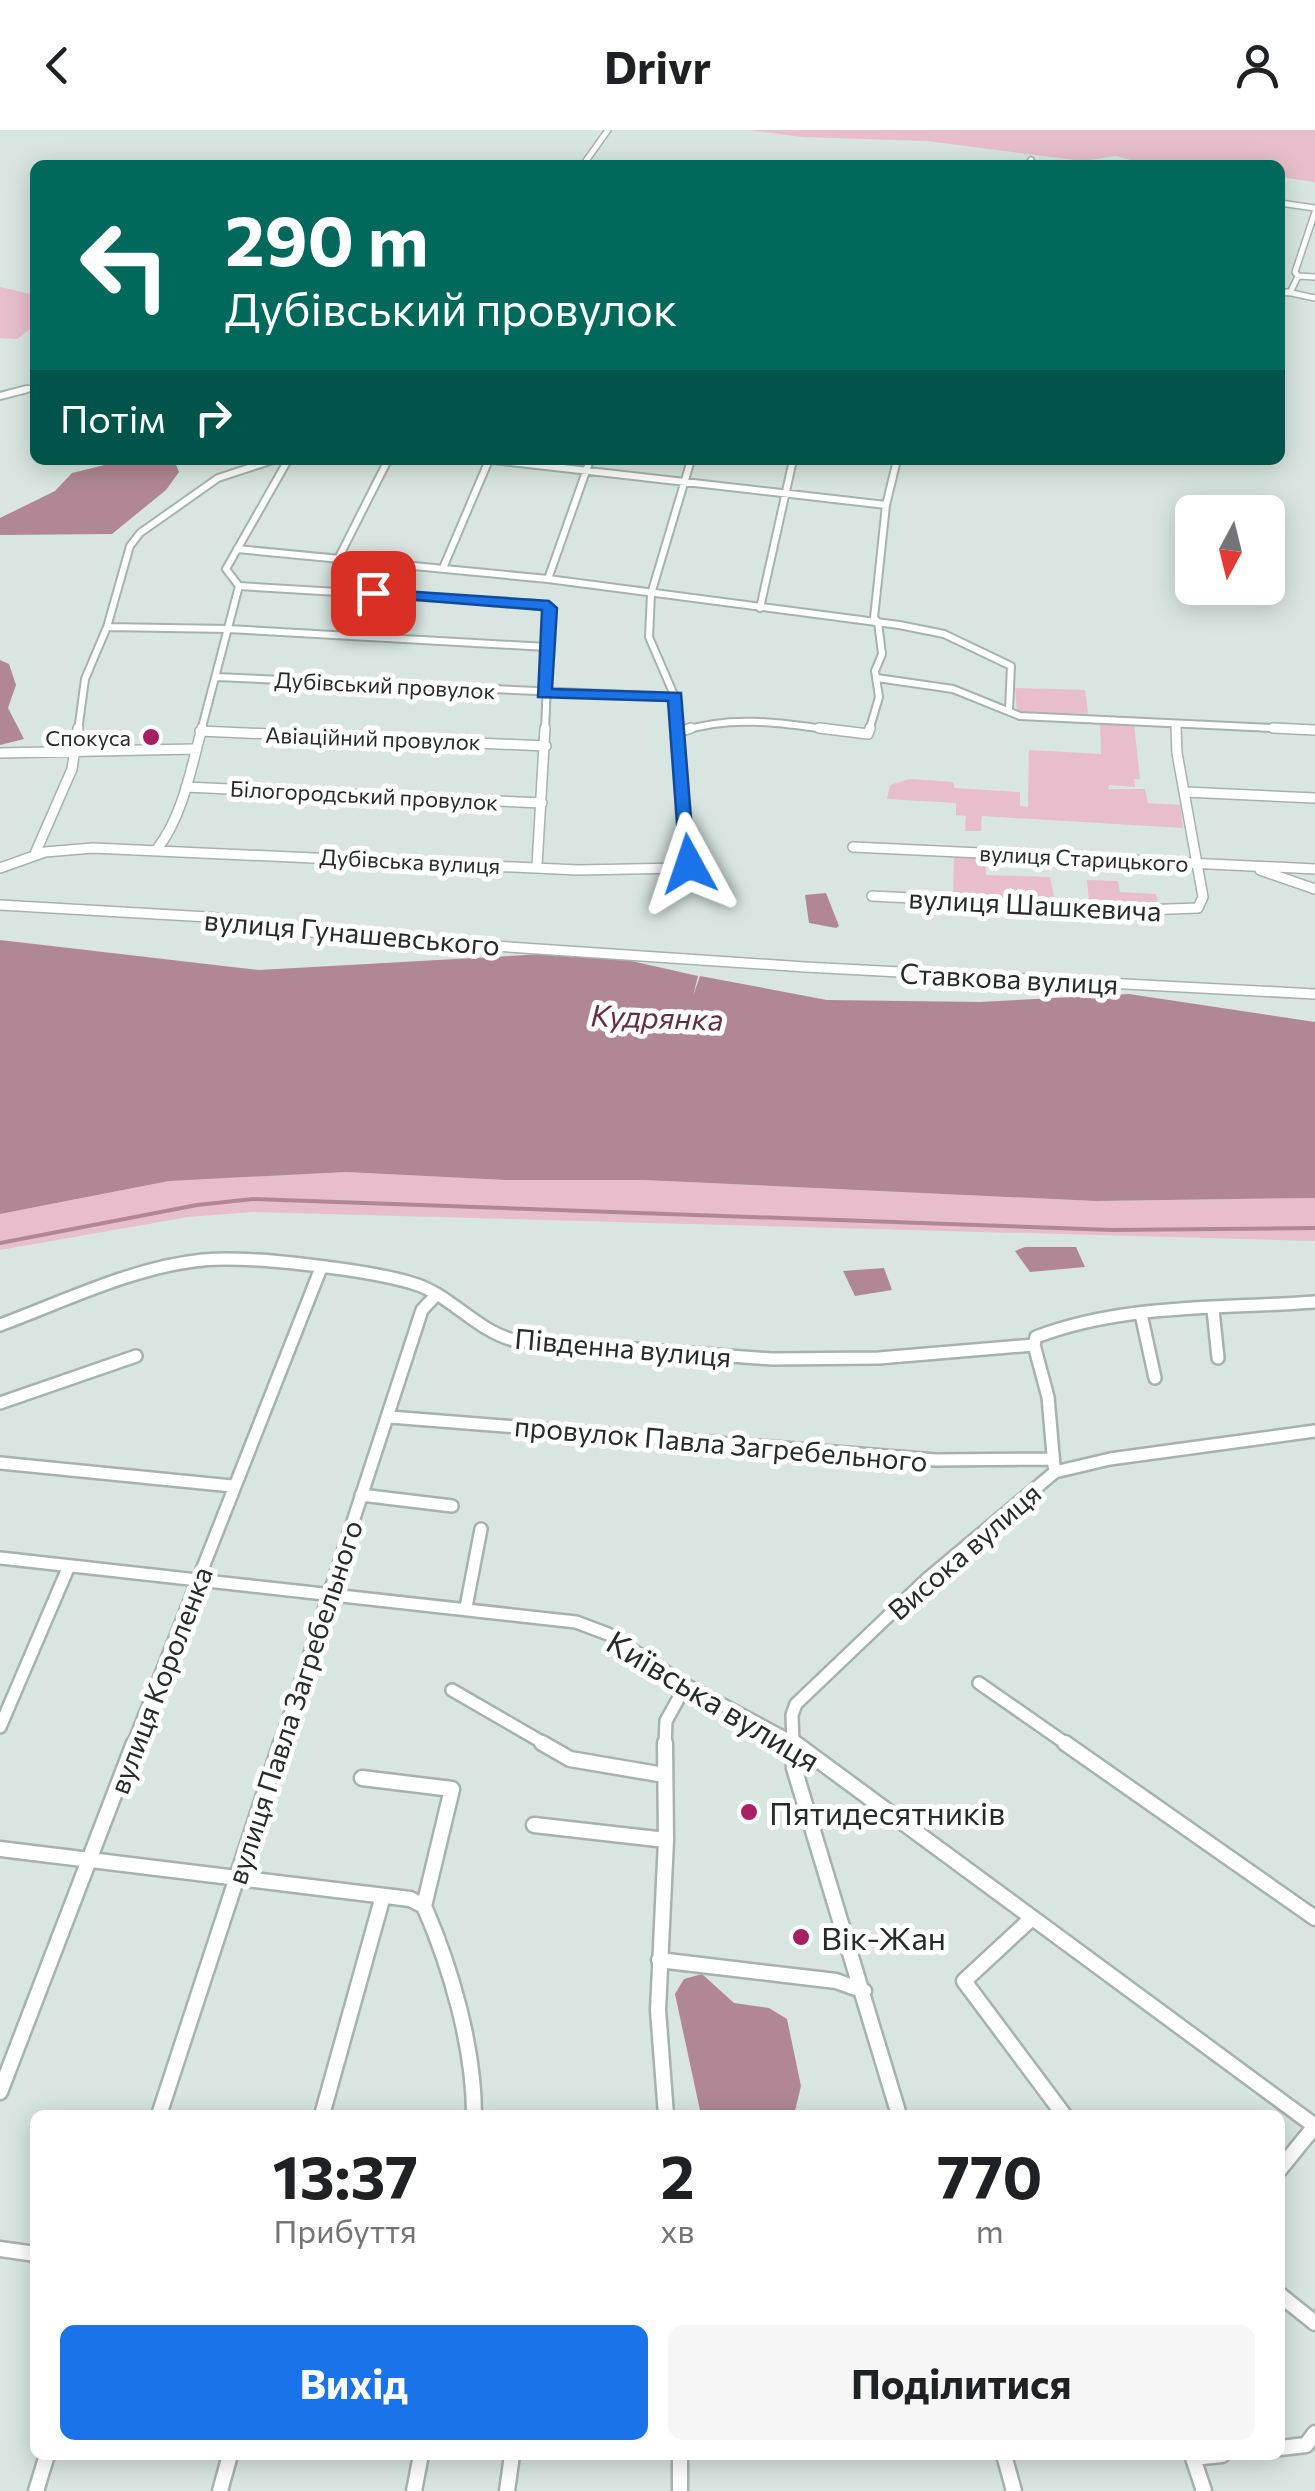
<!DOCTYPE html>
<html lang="uk">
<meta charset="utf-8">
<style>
body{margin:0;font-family:Commissioner,sans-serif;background:#f6f6f6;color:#202124;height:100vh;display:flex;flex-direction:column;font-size:38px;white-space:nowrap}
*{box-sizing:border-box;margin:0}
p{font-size:32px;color:#757577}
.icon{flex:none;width:55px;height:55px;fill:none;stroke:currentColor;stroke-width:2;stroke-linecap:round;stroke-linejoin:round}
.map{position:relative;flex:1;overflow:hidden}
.side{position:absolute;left:30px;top:1980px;width:1255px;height:350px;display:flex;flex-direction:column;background:#fff;border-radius:15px;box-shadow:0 5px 25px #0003}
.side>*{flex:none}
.top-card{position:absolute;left:30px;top:30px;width:1255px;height:305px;border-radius:15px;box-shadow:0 5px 25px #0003;background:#00695c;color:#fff;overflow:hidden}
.needle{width:65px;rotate:187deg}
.buttons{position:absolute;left:1175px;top:365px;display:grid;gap:20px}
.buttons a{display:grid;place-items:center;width:110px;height:110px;border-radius:15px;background:#fff;box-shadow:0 5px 25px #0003;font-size:50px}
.pin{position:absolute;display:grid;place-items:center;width:85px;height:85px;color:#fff;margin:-42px;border-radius:20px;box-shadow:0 5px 15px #0006}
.me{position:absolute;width:110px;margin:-55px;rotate:355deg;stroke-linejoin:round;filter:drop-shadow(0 0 8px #0008)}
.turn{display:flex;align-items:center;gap:35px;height:210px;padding:0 30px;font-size:45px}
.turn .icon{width:130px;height:130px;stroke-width:2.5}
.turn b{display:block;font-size:70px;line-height:85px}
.then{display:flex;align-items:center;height:95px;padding:0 30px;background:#0003;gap:20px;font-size:38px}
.eta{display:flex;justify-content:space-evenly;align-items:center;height:170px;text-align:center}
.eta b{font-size:60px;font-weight:700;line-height:70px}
.action{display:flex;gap:20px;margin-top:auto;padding:20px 30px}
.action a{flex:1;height:115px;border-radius:15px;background:#1a73e8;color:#fff;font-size:40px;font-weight:700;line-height:115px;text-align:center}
.action a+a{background:#f6f6f6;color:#202124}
header{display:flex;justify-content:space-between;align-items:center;height:130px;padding:0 30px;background:#fff;font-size:45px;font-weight:700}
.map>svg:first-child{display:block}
.green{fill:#e8becc}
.water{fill:#b18795}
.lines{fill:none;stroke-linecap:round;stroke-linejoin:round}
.stream{stroke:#b18795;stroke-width:4}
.minor-far4-casing{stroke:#a6b2ad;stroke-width:8}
.minor-far3-casing{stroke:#a6b2ad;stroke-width:10}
.minor-far2-casing{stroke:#a6b2ad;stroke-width:12}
.minor-far1-casing{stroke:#a6b2ad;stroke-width:16}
.minor-casing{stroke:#a6b2ad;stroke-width:19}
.minor-far4{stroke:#fff;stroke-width:5}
.minor-far3{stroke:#fff;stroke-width:6}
.minor-far2{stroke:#fff;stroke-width:9}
.minor-far1{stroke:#fff;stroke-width:11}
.minor{stroke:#fff;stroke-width:14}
.route{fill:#1a73e8;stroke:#114b97;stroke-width:2.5}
.poi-dot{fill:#a91f63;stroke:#fff;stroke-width:4}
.labels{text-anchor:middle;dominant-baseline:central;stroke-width:10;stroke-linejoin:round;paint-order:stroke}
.far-street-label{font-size:22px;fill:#272c2a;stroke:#fff}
.far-poi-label{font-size:22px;fill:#272c2a;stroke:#fff;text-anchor:end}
.street-label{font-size:28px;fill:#272c2a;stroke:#fff}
.water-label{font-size:30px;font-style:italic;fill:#652d44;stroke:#fff}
.near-street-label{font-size:32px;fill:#272c2a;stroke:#fff}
.near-poi-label{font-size:32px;fill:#272c2a;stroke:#fff;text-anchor:start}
</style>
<header><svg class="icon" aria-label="back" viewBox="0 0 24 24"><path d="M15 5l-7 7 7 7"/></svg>Drivr<svg class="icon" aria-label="person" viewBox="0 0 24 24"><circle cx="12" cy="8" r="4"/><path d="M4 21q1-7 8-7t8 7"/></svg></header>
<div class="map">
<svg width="1315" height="2361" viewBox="0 0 1315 2361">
<rect width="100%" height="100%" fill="#d8e5e0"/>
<!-- green -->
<path class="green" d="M 749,0 L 1315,0 L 1315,52 L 1280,47 L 1280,35 L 1227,35 L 1211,31 L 1199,35 L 1149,35 L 1116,26 L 1083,31 L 927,11 L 802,7 Z
M 0,157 L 35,165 L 35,195 L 17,209 L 0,208 Z
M 1015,558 L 1085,560 L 1088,584 L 1017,582 Z
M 1100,592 L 1134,594 L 1140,649 L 1134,649 L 1135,657 L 1109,655 L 1108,659 L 1145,659 L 1148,673 L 1180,675 L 1183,698 L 982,686 L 981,701 L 965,701 L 966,686 L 956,685 L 956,673 L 887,669 L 890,655 L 910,649 L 953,652 L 955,658 L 1020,662 L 1020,676 L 1028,677 L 1029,620 L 1101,624 Z
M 954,725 L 985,727 L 986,745 L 1050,747 L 1055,771 L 953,766 Z
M 1087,750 L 1118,751 L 1120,762 L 1156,764 L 1158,772 L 1089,772 Z
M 346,1042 L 505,1050 L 644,1050 L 1096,1071 L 1315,1068 L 1315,1111 L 252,1082 L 188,1087 L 0,1120 L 0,1084 L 169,1051 Z"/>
<!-- water -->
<path class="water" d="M 125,330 L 174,330 L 179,342 L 166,360 L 112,404 L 0,405 L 0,388 L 55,361 L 72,343 Z
M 0,530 L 9,534 L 16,555 L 8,578 L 24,609 L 0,615 Z
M 826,763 L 839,796 L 836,798 L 809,793 L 805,765 Z
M 0,810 L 259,840 L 562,823 L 609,826 L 698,846 L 693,866 L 700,846 L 827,870 L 980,872 L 1129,864 L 1315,892 L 1315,1068 L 1096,1071 L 644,1050 L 505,1050 L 346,1042 L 169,1051 L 0,1084 Z
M 1025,1117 L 1076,1117 L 1085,1137 L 1030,1142 L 1015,1121 Z
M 884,1138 L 892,1160 L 855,1166 L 843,1141 Z
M 702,1844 L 734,1873 L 769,1878 L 787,1889 L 801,1956 L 794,1985 L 701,1985 L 675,1864 L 684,1849 Z"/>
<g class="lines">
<!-- stream -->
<path class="stream" d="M 0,1113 L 197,1075 L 253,1069 L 1112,1100 L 1315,1098"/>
<defs>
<path id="minor-far4" d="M 583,35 L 608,0
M 1028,35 L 1031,30
M 1280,73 L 1315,78
M 1298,146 L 1315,147
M 1280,162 L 1290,163 L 1298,146 L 1295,142 L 1315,82
M 1287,162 L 1315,168
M 17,262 L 35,257"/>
<path id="minor-far3" d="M 0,266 L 27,259
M 493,330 L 886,375
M 237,419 L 548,449 L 899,495 L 944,504 L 1011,536 L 1009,580
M 339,427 L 388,330
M 443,438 L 489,330
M 548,449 L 590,330
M 239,456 L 538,474 L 550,478 L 545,601
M 239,456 L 226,439 L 288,330
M 760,478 L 793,330
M 107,497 L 228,499 L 546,517
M 216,547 L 675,567
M 877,548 L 953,559 L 1020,586 L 1315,600
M 1176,595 L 1176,601
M 78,601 L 85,549 L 107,497 L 130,416 L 140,403 L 218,348 L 273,330
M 201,601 L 239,456
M 679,601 L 677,572 L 649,507 L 651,464 L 691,330
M 683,601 C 734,584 788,594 839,601
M 869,601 L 879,567 L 875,541 L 882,524 L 878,492 L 874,488 L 886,375 L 897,330"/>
<path id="minor-far2" d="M 819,598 L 868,604 L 870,598
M 1273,598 L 1315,600
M 200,601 L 546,616
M 679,602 L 691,598
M 0,623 L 193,619
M 186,657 L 542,673
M 1185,662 L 1315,668
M 853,717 L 1315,739
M 157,719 C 183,686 191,638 202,598
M 34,726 L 72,639 L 78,598
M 537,736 L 545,598
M 0,738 L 45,722 L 93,718 L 578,740 L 683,738 L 691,728 L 685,697 L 679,598
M 1260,740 L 1315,759
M 872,766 L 1142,780 L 1198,778 L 1203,767 L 1177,623 L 1176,598
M 0,775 L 208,787 L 332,805 L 805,837 L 1315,864"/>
<path id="minor-far1" d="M 1213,1180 L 1218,1228
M 1141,1184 L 1155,1248
M 0,1195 C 65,1171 133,1137 203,1130 C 248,1125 371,1140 415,1154 C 450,1165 476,1200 513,1210 L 772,1229 L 879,1228 L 1034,1215
M 0,1273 L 136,1226
M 390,1287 L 936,1330 L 1053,1329
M 0,1333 L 232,1356
M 1054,1336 L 1048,1267 L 1034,1215 L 1036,1207 C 1125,1173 1222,1179 1315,1172
M 361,1365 L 452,1376
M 0,1428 L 576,1492 L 608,1504 L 686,1555 L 798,1615
M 466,1477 L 481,1399
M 979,1553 L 1068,1615
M 452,1560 L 547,1615
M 0,1597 L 69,1436
M 133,1615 L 321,1138
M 280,1615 L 422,1180 L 437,1164
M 665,1615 L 666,1591 L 686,1555
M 793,1615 L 792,1585 L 796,1574 L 926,1450 L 1055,1342 L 1110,1329 L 1315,1301"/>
<path id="minor" d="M 542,1613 L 570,1629 L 664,1645
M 665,1613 L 666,1710 L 658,1880 L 666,1985
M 793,1613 L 794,1638 L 899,1985
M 795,1613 L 1315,1996
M 1065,1613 L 1315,1788
M 362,1648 L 452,1659 L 424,1776
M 534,1695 L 666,1710
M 0,1719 L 410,1769 L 424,1776 C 451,1838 474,1917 474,1985
M 1032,1788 L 964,1851 L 1064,1985
M 659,1830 L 836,1851 L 864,1861
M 0,1962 L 134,1613
M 159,1985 L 281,1613
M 322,1985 L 383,1766
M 1280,2039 L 1315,1996
M 0,2119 L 35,2124
M 1280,2165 L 1315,2193
M 1280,2318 L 1306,2315 L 1315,2303
M 680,2325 L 680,2361
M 1004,2325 L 1014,2361
M 1192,2325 L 1204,2361
M 1193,2328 L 1222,2325
M 36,2361 L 47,2325
M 220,2361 L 230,2325
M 414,2361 L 421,2325
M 507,2361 L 512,2325"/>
</defs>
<!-- minor-far4 casing -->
<use href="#minor-far4" class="minor-far4-casing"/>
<!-- minor-far3 casing -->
<use href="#minor-far3" class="minor-far3-casing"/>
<!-- minor-far2 casing -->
<use href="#minor-far2" class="minor-far2-casing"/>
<!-- minor-far1 casing -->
<use href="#minor-far1" class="minor-far1-casing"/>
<!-- minor casing -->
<use href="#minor" class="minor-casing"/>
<!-- minor-far4 -->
<use href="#minor-far4" class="minor-far4"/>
<!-- minor-far3 -->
<use href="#minor-far3" class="minor-far3"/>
<!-- minor-far2 -->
<use href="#minor-far2" class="minor-far2"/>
<!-- minor-far1 -->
<use href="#minor-far1" class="minor-far1"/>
<!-- minor -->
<use href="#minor" class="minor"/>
</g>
<!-- route -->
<path class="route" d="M 373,459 L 549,471 L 557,478 L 552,559 L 681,563 L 695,738 L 689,740 L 680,734 L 668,571 L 538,567 L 542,480 L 368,466 L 366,463 Z"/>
<!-- markers -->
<g class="poi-dot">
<circle cx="151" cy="607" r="10"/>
<circle cx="749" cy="1682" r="10"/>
<circle cx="801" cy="1807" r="10"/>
</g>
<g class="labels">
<!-- far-street labels -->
<g class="far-street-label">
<text transform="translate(385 555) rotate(3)">Дубівський провулок</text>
<text transform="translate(373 608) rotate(2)">Авіаційний провулок</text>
<text transform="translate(364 665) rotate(3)">Білогородський провулок</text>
<text transform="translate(1084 728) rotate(3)">вулиця Старицького</text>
<text transform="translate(410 731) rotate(3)">Дубівська вулиця</text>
</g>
<!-- far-poi labels -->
<g class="far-poi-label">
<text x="131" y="607">Спокуса</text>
</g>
<!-- street labels -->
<g class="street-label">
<text transform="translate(1035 774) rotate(3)">вулиця Шашкевича</text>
<text transform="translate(352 802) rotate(5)">вулиця Гунашевського</text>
<text transform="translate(1009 848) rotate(3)">Ставкова вулиця</text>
<text transform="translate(623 1217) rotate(5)">Південна вулиця</text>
<text transform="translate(721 1313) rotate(5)">провулок Павла Загребельного</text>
<text transform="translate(964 1421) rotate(-41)">Висока вулиця</text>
<text transform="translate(160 1550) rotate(-69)">вулиця Короленка</text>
<text transform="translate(294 1572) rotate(-72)">вулиця Павла Загребельного</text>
</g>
<!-- water labels -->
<g class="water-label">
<text transform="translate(657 886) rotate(2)">Кудрянка</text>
</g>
<!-- near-street labels -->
<g class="near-street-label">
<text transform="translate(714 1570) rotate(31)">Київська вулиця</text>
</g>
<!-- near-poi labels -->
<g class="near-poi-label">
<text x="769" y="1682">Пятидесятників</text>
<text x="821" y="1807">Вік-Жан</text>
</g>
</g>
</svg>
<div class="buttons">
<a><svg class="needle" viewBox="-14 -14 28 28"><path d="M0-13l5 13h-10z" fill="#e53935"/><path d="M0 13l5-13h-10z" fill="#757577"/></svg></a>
</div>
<div class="pin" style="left:373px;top:463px;background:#d93025"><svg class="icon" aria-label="arrive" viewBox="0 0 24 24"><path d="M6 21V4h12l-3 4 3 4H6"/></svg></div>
<svg class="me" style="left:689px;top:734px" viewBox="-20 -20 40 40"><path d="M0-17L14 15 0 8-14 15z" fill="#1a73e8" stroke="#fff" stroke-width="4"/></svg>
<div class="top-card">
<div class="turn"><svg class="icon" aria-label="left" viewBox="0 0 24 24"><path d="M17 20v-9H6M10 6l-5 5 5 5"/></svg><div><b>290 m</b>Дубівський провулок</div></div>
<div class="then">Потім<svg class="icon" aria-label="right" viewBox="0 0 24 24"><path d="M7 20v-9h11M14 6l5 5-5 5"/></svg></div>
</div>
<section class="side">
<div class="eta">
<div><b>13:37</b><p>Прибуття</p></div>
<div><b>2</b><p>хв</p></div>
<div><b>770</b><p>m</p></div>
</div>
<div class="action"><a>Вихід</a><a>Поділитися</a></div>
</section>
</div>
